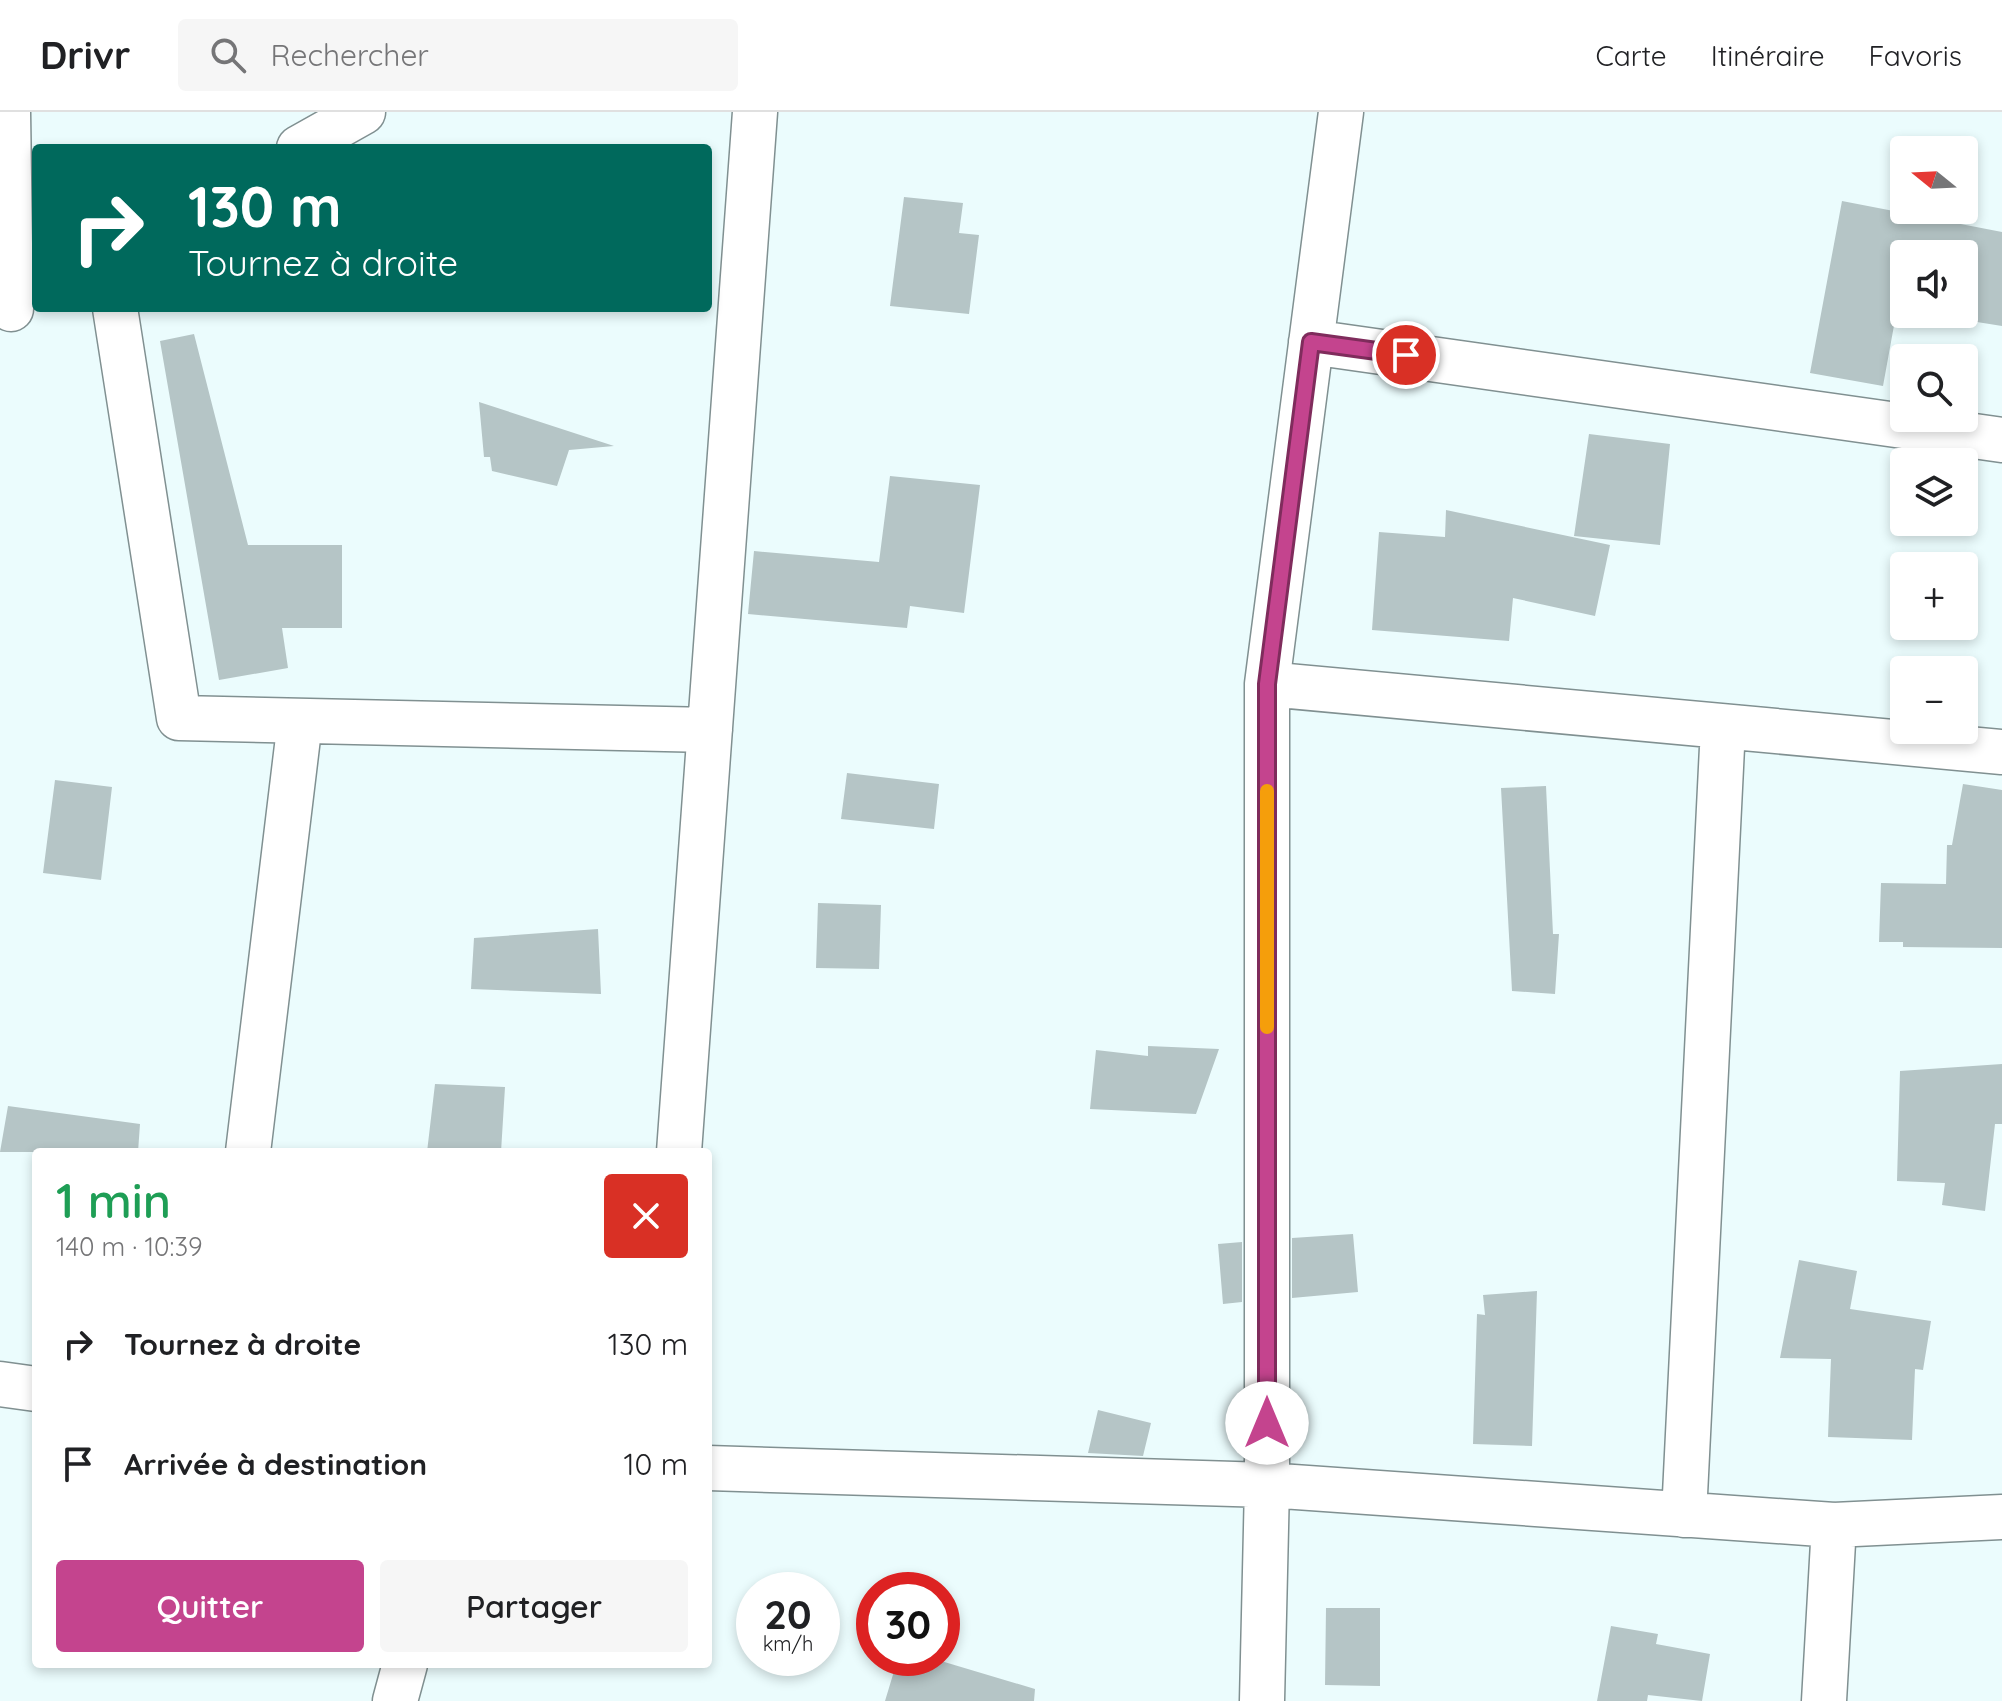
<!DOCTYPE html>
<html lang="fr">
<meta charset="utf-8">
<style>
body{margin:0;font-family:Quicksand,sans-serif;background:#f6f6f6;color:#202124;height:100vh;display:flex;flex-direction:column;font-size:30px;white-space:nowrap}
*{box-sizing:border-box;margin:0}
p{font-size:26px;color:#757577}
.icon{flex:none;width:44px;height:44px;fill:none;stroke:currentColor;stroke-width:2;stroke-linecap:round;stroke-linejoin:round}
.map{position:relative;flex:1;overflow:hidden}
.side{position:absolute;left:32px;top:1036px;width:680px;height:520px;display:flex;flex-direction:column;background:#fff;border-radius:8px;box-shadow:0 4px 12px #0003}
.side>*{flex:none}
.banner{position:absolute;left:32px;top:32px;width:680px;height:168px;border-radius:8px;box-shadow:0 4px 12px #0003;background:#00695c;color:#fff;overflow:hidden}
.needle{width:52px;rotate:288deg}
.fabs{position:absolute;left:1890px;top:24px;display:grid;gap:16px}
.fabs a{display:grid;place-items:center;width:88px;height:88px;border-radius:8px;background:#fff;box-shadow:0 4px 12px #0003;font-size:40px}
.speed{position:absolute;left:736px;top:1460px;display:flex;gap:16px;font-size:40px;font-weight:700;text-align:center}
.speed>*{display:grid;place-content:center;width:104px;height:104px;border-radius:50%;background:#fff;box-shadow:0 4px 12px #0003;line-height:1}
.speed small{font-size:20px;font-weight:400}
.speed .limit{border:12px solid #d22;background:#fff;color:#111}
.pin{position:absolute;display:grid;place-items:center;width:68px;height:68px;color:#fff;margin:-34px;border:4px solid #fff;border-radius:50%;box-shadow:0 2px 8px #0007}
.me{position:absolute;width:88px;margin:-44px;rotate:0deg;stroke-linejoin:round;filter:drop-shadow(0 0 6px #0008)}
.turn{display:flex;align-items:center;gap:28px;height:168px;padding:0 24px;font-size:36px}
.turn .icon{width:104px;height:104px;stroke-width:2.5}
.turn b{display:block;font-size:56px;line-height:68px}
.round{display:grid;place-items:center;flex:none;width:84px;height:84px;border-radius:8px;background:#f6f6f6}
.overview{display:flex;align-items:center;justify-content:space-between;height:136px;padding:0 24px}
h1{font-size:48px;font-weight:600;line-height:60px;color:#1e9e55}
.action{display:flex;gap:16px;margin-top:auto;padding:16px 24px}
.action a{flex:1;height:92px;border-radius:8px;background:#c4448e;color:#fff;font-size:32px;font-weight:600;line-height:92px;text-align:center}
.action a+a{background:#f6f6f6;color:#202124}
ul{padding:0;list-style:none}
li{display:flex;align-items:center;gap:24px;height:120px;padding:0 24px}
li div{flex:1}
li b{display:block;font-size:30px}
li em{font-style:normal}
header{display:flex;align-items:center;gap:48px;box-sizing:border-box;height:112px;padding:0 40px;background:#fff;border-bottom:2px solid #e0e0e0}
header strong{font-size:38px}
nav{display:flex;gap:44px;margin-inline-start:auto;font-size:28px}
.search{width:560px;height:72px;background:#f6f6f6;display:flex;align-items:center;gap:20px;box-sizing:border-box;padding:0 28px;border-radius:8px;color:#757577;font-size:30px}
.map>svg:first-child{display:block}
.building{fill:#b5c5c6}
.lines{fill:none;stroke-linecap:round;stroke-linejoin:round}
.minor-casing{stroke:#809091;stroke-width:47}
.minor{stroke:#fff;stroke-width:44}
.route-casing{stroke:#7f2c5c;stroke-width:20}
.route{stroke:#c4448e;stroke-width:14}
.slow{stroke:#f59e0b;stroke-width:14}
</style>
<header>
<strong>Drivr</strong>
<div class="search"><svg class="icon" aria-label="search" viewBox="0 0 24 24"><circle cx="10" cy="10" r="6"/><path d="M15 15l6 6"/></svg>Rechercher</div>
<nav><a>Carte</a><a>Itinéraire</a><a>Favoris</a></nav>
</header>
<div class="map">
<svg width="2002" height="1589" viewBox="0 0 2002 1589">
<rect width="100%" height="100%" fill="#ebfcfd"/>
<!-- building -->
<path class="building" d="M 904,85 L 963,91 L 959,121 L 979,123 L 969,202 L 890,194 Z
M 1842,89 L 2002,120 L 2002,214 L 1927,202 L 1964,202 L 1964,142 L 1904,142 L 1904,198 L 1897,197 L 1883,274 L 1810,261 Z
M 194,222 L 248,433 L 342,433 L 342,516 L 282,516 L 288,556 L 219,568 L 160,229 Z
M 479,290 L 614,334 L 569,338 L 557,374 L 492,359 L 490,345 L 484,345 Z
M 1589,322 L 1670,332 L 1660,433 L 1574,424 Z
M 890,364 L 980,373 L 964,501 L 910,494 L 907,516 L 748,502 L 754,439 L 879,450 Z
M 1446,398 L 1610,433 L 1595,504 L 1513,486 L 1509,529 L 1372,518 L 1379,420 L 1445,425 Z
M 847,661 L 939,672 L 934,717 L 841,707 Z
M 55,668 L 112,675 L 101,768 L 43,761 Z
M 1963,672 L 2002,678 L 2002,836 L 1903,835 L 1903,830 L 1879,830 L 1881,771 L 1946,772 L 1947,733 L 1952,733 Z
M 1546,674 L 1553,822 L 1559,822 L 1555,882 L 1512,879 L 1501,676 Z
M 818,791 L 881,793 L 879,857 L 816,856 Z
M 598,817 L 601,882 L 471,877 L 474,826 Z
M 1148,934 L 1219,937 L 1196,1002 L 1090,997 L 1096,938 L 1148,944 Z
M 2002,952 L 2002,1012 L 1995,1012 L 1985,1099 L 1942,1093 L 1945,1071 L 1897,1069 L 1900,959 Z
M 435,972 L 505,975 L 501,1040 L 427,1040 Z
M 8,994 L 140,1012 L 138,1040 L 0,1040 Z
M 1353,1122 L 1358,1180 L 1292,1186 L 1292,1126 Z
M 1242,1130 L 1242,1190 L 1223,1192 L 1218,1132 Z
M 1799,1148 L 1857,1159 L 1850,1197 L 1931,1209 L 1923,1258 L 1915,1257 L 1912,1328 L 1828,1325 L 1831,1247 L 1780,1246 Z
M 1537,1179 L 1532,1334 L 1473,1332 L 1477,1202 L 1485,1203 L 1483,1183 Z
M 1098,1298 L 1151,1311 L 1143,1344 L 1088,1341 Z
M 1326,1496 L 1380,1496 L 1380,1574 L 1325,1573 Z
M 1611,1514 L 1658,1522 L 1656,1532 L 1710,1542 L 1702,1589 L 1648,1583 L 1647,1589 L 1597,1589 Z
M 898,1546 L 931,1546 L 1035,1577 L 1034,1589 L 885,1589 Z"/>
<g class="lines">
<defs>
<path id="minor" d="M 8,0 L 11,197
M 299,36 L 363,0
M 115,196 L 179,606 L 710,618
M 1311,230 L 2002,328
M 1267,572 L 2002,640
M 248,1040 L 300,609
M 679,1040 L 755,0
M 0,1272 L 36,1277
M 708,1356 L 1267,1373 L 1834,1413 L 2002,1405
M 1684,1403 L 1723,615
M 395,1589 L 405,1552
M 1262,1589 L 1267,1373 L 1267,572 L 1341,0
M 1824,1589 L 1834,1413"/>
</defs>
<!-- minor casing -->
<use href="#minor" class="minor-casing"/>
<!-- minor -->
<use href="#minor" class="minor"/>
</g>
<g class="lines">
<defs>
<path id="route" d="M 1267,1311 L 1267,572 L 1271,541 L 1311,230 L 1406,243"/>
</defs>
<!-- route casing -->
<use href="#route" class="route-casing"/>
<!-- route -->
<use href="#route" class="route"/>
<!-- slow -->
<path class="slow" d="M 1267,679 L 1267,915"/>
</g>
</svg>
<div class="fabs">
<a><svg class="needle" viewBox="-14 -14 28 28"><path d="M0-13l5 13h-10z" fill="#e53935"/><path d="M0 13l5-13h-10z" fill="#757577"/></svg></a>
<a><svg class="icon" aria-label="sound" viewBox="0 0 24 24"><path d="M4 9h4l5-4v14l-5-4H4zM17 9q2 3 0 6"/></svg></a>
<a><svg class="icon" aria-label="search" viewBox="0 0 24 24"><circle cx="10" cy="10" r="6"/><path d="M15 15l6 6"/></svg></a>
<a><svg class="icon" aria-label="layers" viewBox="0 0 24 24"><path d="M12 4l9 5-9 5-9-5zM3 14l9 5 9-5"/></svg></a>
<a>+</a>
<a>−</a>
</div>
<div class="speed"><div>20<small>km/h</small></div><div class="limit">30</div></div>
<div class="pin" style="left:1406px;top:243px;background:#d93025"><svg class="icon" aria-label="arrive" viewBox="0 0 24 24"><path d="M6 21V4h12l-3 4 3 4H6"/></svg></div>
<svg class="me" style="left:1267px;top:1311px" viewBox="-20 -20 40 40"><circle r="19" fill="#fff"/><path d="M0-13L10 11 0 6-10 11z" fill="#c4448e"/></svg>
<div class="banner">
<div class="turn"><svg class="icon" aria-label="right" viewBox="0 0 24 24"><path d="M7 20v-9h11M14 6l5 5-5 5"/></svg><div><b>130 m</b>Tournez à droite</div></div>
</div>
<section class="side">
<div class="overview"><div><h1>1 min</h1><p>140 m · 10:39</p></div><a class="round" style="background:#d93025;color:#fff"><svg class="icon" aria-label="close" viewBox="0 0 24 24"><path d="M6 6l12 12M18 6L6 18"/></svg></a></div>
<ul>
<li><svg class="icon" aria-label="right" viewBox="0 0 24 24"><path d="M7 20v-9h11M14 6l5 5-5 5"/></svg><div><b>Tournez à droite</b></div><em>130 m</em></li>
<li><svg class="icon" aria-label="arrive" viewBox="0 0 24 24"><path d="M6 21V4h12l-3 4 3 4H6"/></svg><div><b>Arrivée à destination</b></div><em>10 m</em></li>
</ul>
<div class="action"><a>Quitter</a><a>Partager</a></div>
</section>
</div>
